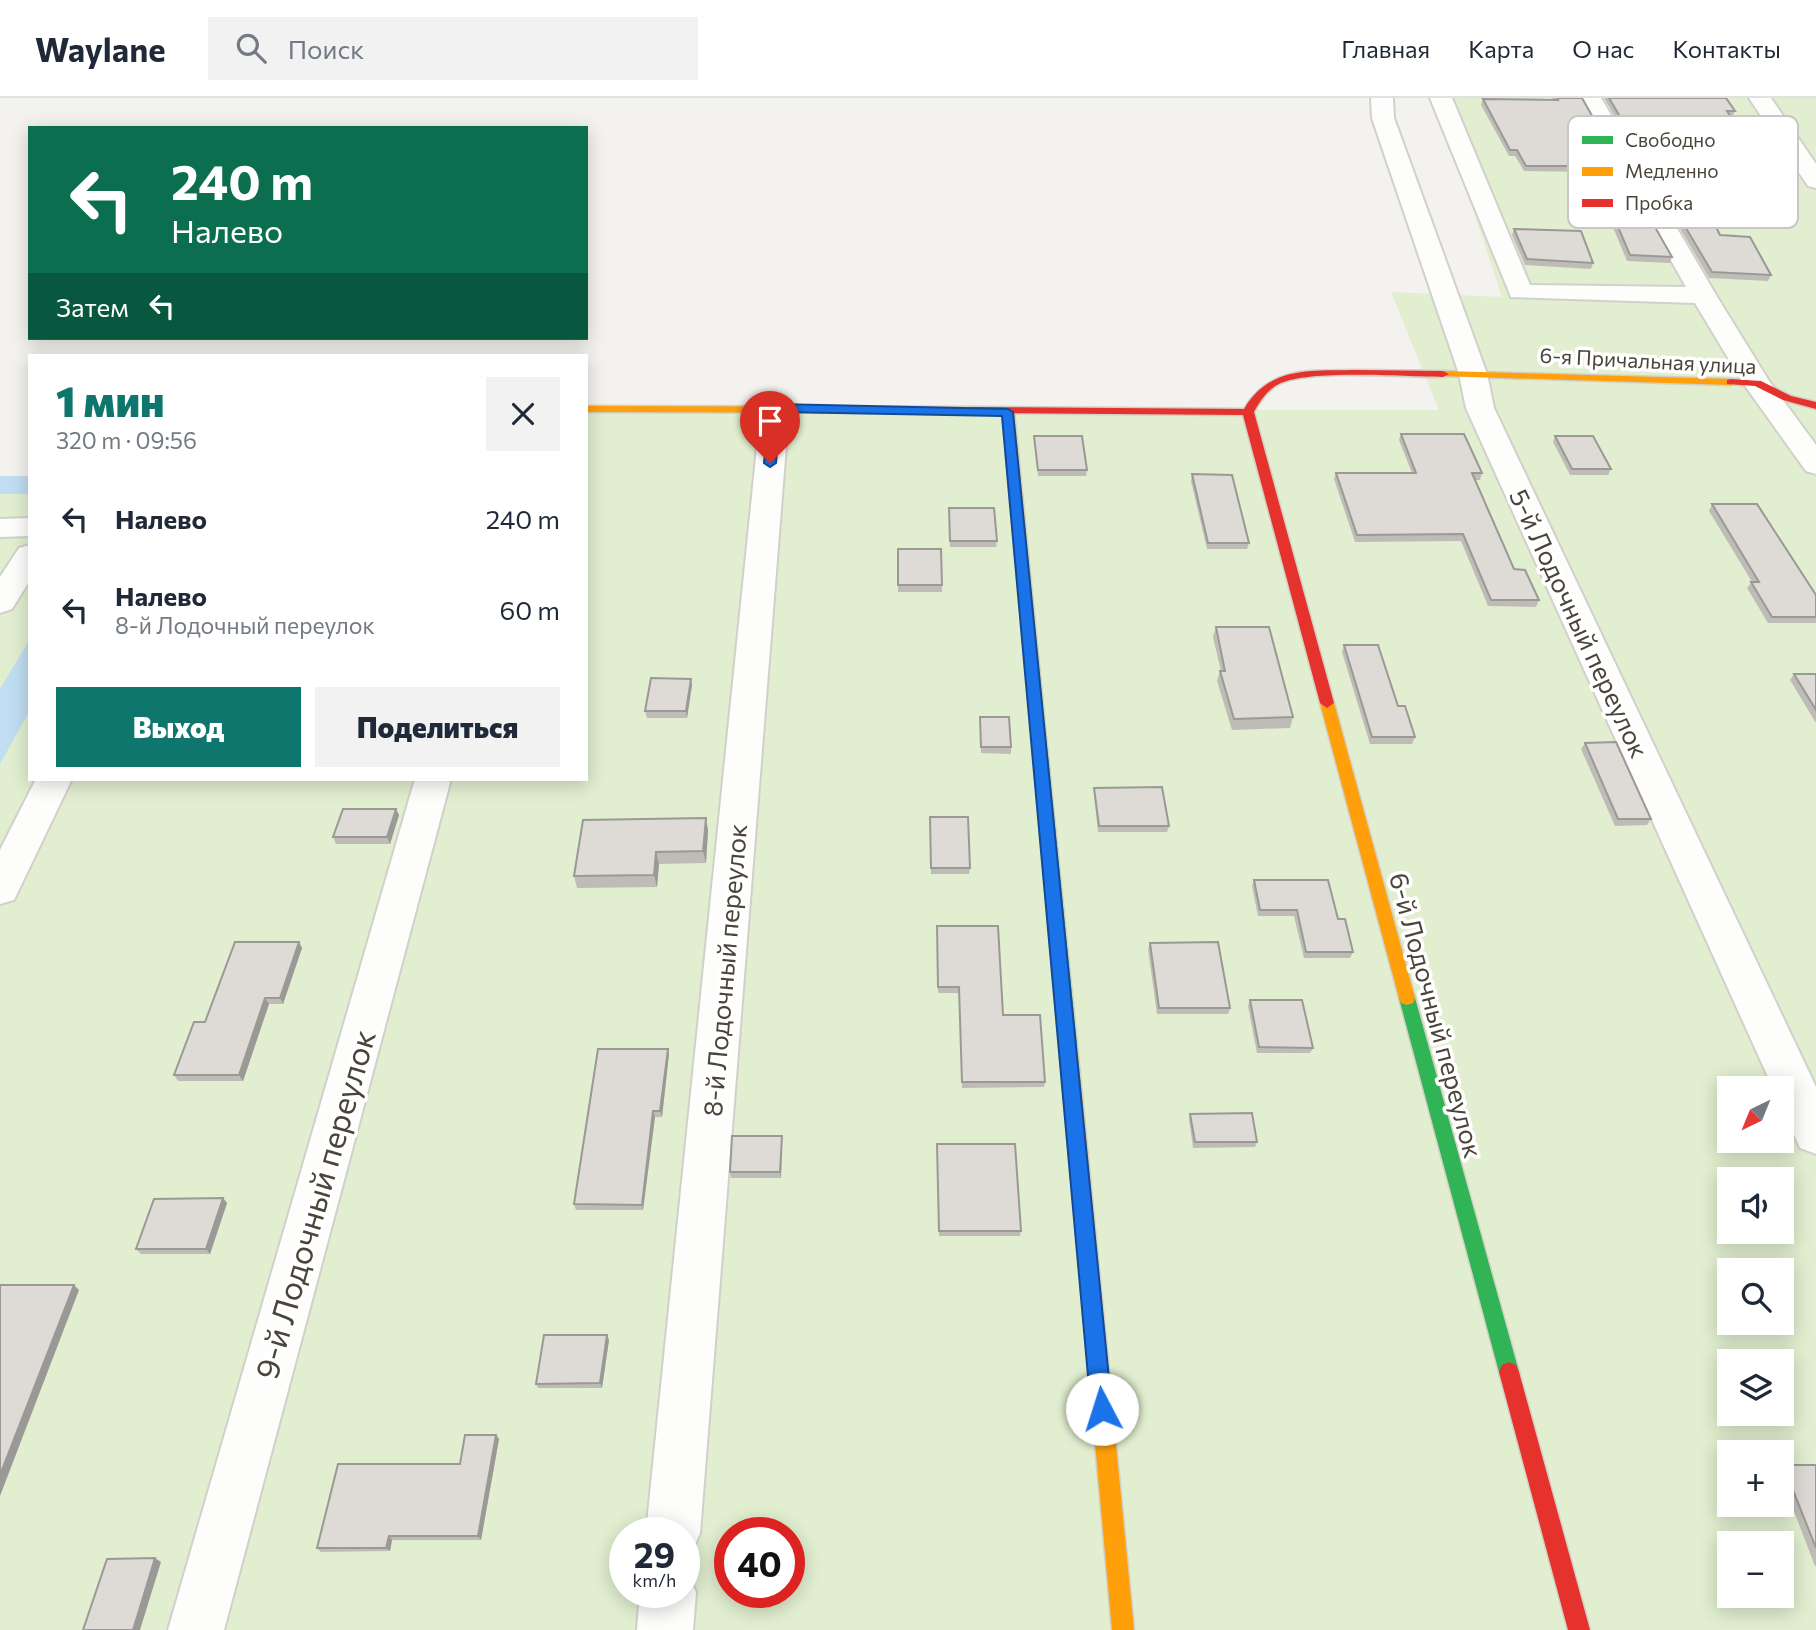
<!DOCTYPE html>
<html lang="ru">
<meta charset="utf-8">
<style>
body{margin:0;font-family:Commissioner,sans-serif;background:#f2f2f3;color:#1f2937;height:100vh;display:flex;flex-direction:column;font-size:26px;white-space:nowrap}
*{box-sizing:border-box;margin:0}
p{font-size:23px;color:#747a83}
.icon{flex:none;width:38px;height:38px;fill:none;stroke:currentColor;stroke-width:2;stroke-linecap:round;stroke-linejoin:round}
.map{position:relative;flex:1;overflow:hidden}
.sheet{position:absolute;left:28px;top:256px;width:560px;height:427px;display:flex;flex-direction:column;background:#fff;border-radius:0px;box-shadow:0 4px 18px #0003}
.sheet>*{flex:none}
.top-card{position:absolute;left:28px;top:28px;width:560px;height:214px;border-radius:0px;box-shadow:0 4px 18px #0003;background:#0b6e4f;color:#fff;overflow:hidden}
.needle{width:46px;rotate:223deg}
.fabs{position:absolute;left:1717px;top:978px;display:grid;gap:14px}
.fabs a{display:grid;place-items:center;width:77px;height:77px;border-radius:0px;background:#fff;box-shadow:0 4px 18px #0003;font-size:35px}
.speed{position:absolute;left:609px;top:1419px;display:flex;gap:14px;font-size:35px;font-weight:700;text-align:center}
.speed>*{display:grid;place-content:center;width:91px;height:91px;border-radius:50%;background:#fff;box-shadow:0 4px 18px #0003;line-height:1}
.speed small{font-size:18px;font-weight:400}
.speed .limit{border:10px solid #d22;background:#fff;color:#111}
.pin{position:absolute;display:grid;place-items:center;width:60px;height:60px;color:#fff;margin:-72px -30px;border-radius:50% 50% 50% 0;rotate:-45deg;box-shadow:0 0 7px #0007}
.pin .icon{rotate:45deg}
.me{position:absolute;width:77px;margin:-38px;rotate:355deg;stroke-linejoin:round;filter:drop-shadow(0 0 5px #0008)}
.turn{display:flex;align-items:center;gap:24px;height:147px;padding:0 28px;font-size:32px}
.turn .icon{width:91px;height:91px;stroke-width:2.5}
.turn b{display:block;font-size:49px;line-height:60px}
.then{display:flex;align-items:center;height:66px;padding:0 28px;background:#0003;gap:14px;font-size:26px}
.round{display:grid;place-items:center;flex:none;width:74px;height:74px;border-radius:0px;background:#f2f2f3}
.headline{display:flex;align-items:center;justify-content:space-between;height:119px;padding:0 28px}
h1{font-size:42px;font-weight:800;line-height:52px;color:#0f766e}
.action{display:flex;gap:14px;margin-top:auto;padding:14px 28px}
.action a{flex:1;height:80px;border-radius:0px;background:#0f766e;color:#fff;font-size:28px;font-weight:800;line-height:80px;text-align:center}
.action a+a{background:#f2f2f3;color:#1f2937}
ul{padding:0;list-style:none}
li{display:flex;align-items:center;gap:21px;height:91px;padding:0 28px}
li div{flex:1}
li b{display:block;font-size:26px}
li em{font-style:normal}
header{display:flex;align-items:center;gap:42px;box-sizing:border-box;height:98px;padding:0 35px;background:#fff;border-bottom:2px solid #e0e1e3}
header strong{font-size:33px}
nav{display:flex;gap:38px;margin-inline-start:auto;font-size:24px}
.search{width:490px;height:63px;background:#f2f2f3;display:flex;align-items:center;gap:18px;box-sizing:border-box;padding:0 24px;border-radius:0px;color:#747a83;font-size:26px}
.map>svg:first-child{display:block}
.green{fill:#e1eecf;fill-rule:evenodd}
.water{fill:#c0ddf1}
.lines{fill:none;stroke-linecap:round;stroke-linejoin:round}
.street-casing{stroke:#d2d0cb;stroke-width:4}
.fast-casing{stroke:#d3cfc5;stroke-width:3}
.slow-casing{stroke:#d3cfc5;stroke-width:3}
.jam-casing{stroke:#d3cfc5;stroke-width:3}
.street{fill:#fdfdfc;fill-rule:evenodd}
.fast{fill:#30b455;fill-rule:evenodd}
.slow{fill:#ff9f0a;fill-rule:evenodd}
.jam{fill:#e5322d;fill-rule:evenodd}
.wall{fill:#bfbcb8}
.shaded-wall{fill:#9b9996}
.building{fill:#dedbd6;stroke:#9b9996;stroke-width:2}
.route{fill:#1a73e8;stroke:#114b97;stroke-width:2}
.labels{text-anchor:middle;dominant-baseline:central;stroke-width:7;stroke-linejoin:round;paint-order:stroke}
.far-street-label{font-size:21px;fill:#4b4439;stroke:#fff}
.street-label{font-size:26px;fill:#4b4439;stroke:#fff}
.near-street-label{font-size:32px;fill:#4b4439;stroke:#fff}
.key{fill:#fff;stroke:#c9c7c4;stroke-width:2}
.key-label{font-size:19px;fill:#4b4439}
</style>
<header>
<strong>Waylane</strong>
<div class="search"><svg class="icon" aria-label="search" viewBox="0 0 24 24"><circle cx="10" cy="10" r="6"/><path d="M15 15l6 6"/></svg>Поиск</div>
<nav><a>Главная</a><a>Карта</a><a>О нас</a><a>Контакты</a></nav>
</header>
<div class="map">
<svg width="1816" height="1532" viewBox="0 0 1816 1532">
<rect width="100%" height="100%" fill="#f4f2ee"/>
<!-- green -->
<path class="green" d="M 1436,0 L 1816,0 L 1816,1532 L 0,1532 L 0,396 L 30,396 L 30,681 L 586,681 L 586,312 L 1439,312 L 1391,194 L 1502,199 ZM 1729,990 L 1782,990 L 1782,1043 L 1729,1043 ZM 1729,1082 L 1782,1082 L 1782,1134 L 1729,1134 ZM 1729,1172 L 1782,1172 L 1782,1225 L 1729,1225 ZM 1729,1264 L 1782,1264 L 1782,1316 L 1729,1316 ZM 1729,1354 L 1782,1354 L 1782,1407 L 1729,1407 ZM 625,1435 L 684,1435 L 684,1494 L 625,1494 ZM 730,1435 L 789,1435 L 789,1494 L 730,1494 ZM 1729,1446 L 1782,1446 L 1782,1498 L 1729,1498 Z"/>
<!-- water -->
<path class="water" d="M 0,378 L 30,378 L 30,396 L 0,396 Z
M 30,541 L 30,612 L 0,666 L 0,591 Z"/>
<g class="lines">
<defs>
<path id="street" d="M 1371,0 L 1393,0 L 1394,20 L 1487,276 L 1494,310 L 1816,989 L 1816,1056 L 1800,1050 L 1782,1009 L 1782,990 L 1773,990 L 1466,310 L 1459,276 L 1372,20 Z
M 1430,0 L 1452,0 L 1530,187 L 1686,189 L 1579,0 L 1601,0 L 1716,197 L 1769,283 L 1816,347 L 1816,376 L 1806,373 L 1743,285 L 1695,205 L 1511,199 Z
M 1749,0 L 1771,0 L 1816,66 L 1816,90 L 1808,88 Z
M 775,302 L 785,304 L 789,310 L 700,1435 L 692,1454 L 684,1457 L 684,1435 L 646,1435 L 761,310 L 765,304 Z
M 30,420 L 30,438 L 0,439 L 0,421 Z
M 30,447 L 30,482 L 12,511 L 0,515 L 0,479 L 19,450 Z
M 36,681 L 72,681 L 14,802 L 0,806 L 0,752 Z
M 415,681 L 451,681 L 224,1532 L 168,1532 Z
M 684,1473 L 687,1475 L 696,1494 L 693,1532 L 637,1532 L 640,1494 L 684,1494 Z"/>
<path id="fast" d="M 1038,624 L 1045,629 L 1077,947 L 1074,952 L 1068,954 L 1062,952 L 1059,947 L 1031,629 Z
M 1407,893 L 1413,895 L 1415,900 L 1519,1274 L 1516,1281 L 1509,1284 L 1502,1281 L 1499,1274 L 1399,900 L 1401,895 Z"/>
<path id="slow" d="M 1443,273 L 1731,281 L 1737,284 L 1731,287 L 1439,278 L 1439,274 Z
M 586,308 L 973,309 L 979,312 L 973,315 L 586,314 Z
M 1008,311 L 1014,314 L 1045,629 L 1038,634 L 1031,629 L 1002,314 Z
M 1327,600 L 1334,605 L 1415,900 L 1413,905 L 1407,907 L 1401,905 L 1399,900 L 1320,605 Z
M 1068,940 L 1074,942 L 1077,947 L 1134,1532 L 1112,1532 L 1059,947 L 1062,942 Z"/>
<path id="jam" d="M 1357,272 L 1443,273 L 1449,276 L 1443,279 C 1405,279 1311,271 1279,286 C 1267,292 1260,303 1254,314 L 1334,605 L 1327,610 L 1320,605 L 1243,317 L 973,315 L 967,312 L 973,309 L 1244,311 C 1270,267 1313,273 1357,272 Z
M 1731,281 L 1761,283 L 1791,298 L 1816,304 L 1816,311 L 1783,302 L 1755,288 L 1727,286 L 1727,282 Z
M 1509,1264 L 1516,1267 L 1519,1274 L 1590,1532 L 1568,1532 L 1499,1274 L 1502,1267 Z"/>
</defs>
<!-- street casing -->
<use href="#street" class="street-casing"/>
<!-- fast casing -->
<use href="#fast" class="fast-casing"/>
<!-- slow casing -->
<use href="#slow" class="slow-casing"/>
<!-- jam casing -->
<use href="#jam" class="jam-casing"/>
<!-- street -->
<use href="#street" class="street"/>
<!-- fast -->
<use href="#fast" class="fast"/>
<!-- slow -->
<use href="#slow" class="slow"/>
<!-- jam -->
<use href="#jam" class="jam"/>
</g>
<!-- wall -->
<path class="wall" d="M 1552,0 L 1582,0 L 1672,159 L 1670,165 L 1627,163 L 1590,74 L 1524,73 L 1515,58 L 1509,58 L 1481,7 L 1483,1 L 1553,2 Z
M 1604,0 L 1726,0 L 1735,13 L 1732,19 L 1731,19 L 1747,46 L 1744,52 L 1675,48 L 1720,137 L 1771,177 L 1768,183 L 1709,180 Z
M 1514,131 L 1593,165 L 1591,171 L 1525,167 L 1512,137 Z
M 1401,336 L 1482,375 L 1480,382 L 1475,382 L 1514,471 L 1539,502 L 1536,509 L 1488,508 L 1461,443 L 1355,444 L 1334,381 L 1336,375 L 1412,375 L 1399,342 Z
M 1034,338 L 1087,372 L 1086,378 L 1038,378 L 1034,345 Z
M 1555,338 L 1611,371 L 1608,377 L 1570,377 L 1553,344 Z
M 1192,376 L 1249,445 L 1247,451 L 1207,451 L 1191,383 Z
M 1712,406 L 1816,497 L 1816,525 L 1768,525 L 1747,490 L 1752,484 L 1709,413 Z
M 949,417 L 997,443 L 996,449 L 950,449 Z
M 898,451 L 941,451 L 942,494 L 898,494 Z
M 1216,529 L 1293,619 L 1290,630 L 1232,632 L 1217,583 L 1220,573 L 1221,573 L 1213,539 Z
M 1344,547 L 1398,608 L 1415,639 L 1412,646 L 1370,646 L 1342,554 Z
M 1794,576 L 1816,576 L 1816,625 L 1790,582 Z
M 692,587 L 687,620 L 647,620 L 645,613 Z
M 980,619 L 1011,649 L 1011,656 L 981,655 Z
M 1585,645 L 1651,721 L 1647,727 L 1615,728 L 1581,651 Z
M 1094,690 L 1169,728 L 1167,734 L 1098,734 L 1094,696 Z
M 396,711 L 399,717 L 390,746 L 336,746 L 333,739 Z
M 930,719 L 970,770 L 969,776 L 931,776 Z
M 708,732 L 706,765 L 659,766 L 657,789 L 577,790 L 574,778 Z
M 1254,782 L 1338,821 L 1353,854 L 1350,860 L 1304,860 L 1294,818 L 1258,818 L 1252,788 Z
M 937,828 L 1003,917 L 1045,984 L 1044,989 L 962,990 L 959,895 L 938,895 Z
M 299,844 L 302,850 L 283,906 L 269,906 L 243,983 L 178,983 L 174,977 Z
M 1150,845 L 1230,910 L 1228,916 L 1157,916 L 1148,851 Z
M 1250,902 L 1313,950 L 1310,955 L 1257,955 L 1248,908 Z
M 669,956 L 662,1019 L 655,1019 L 643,1112 L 576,1112 L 574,1106 Z
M 1190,1016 L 1257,1044 L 1255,1049 L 1193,1050 L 1189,1021 Z
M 782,1044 L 781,1080 L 731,1080 L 730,1074 Z
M 937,1046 L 1021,1133 L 1020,1138 L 939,1138 Z
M 223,1100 L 227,1105 L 210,1156 L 141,1156 L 136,1151 Z
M 609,1242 L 602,1290 L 538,1290 L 536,1286 Z
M 496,1337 L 499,1341 L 481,1442 L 392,1442 L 390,1453 L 321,1454 L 317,1450 L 460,1366 Z
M 1783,1367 L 1816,1367 L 1816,1468 L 1815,1468 L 1782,1382 L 1782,1368 Z"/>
<!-- shaded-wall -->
<path class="shaded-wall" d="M 691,581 L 692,587 L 687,620 L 686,613 Z
M 396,711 L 399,717 L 390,746 L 387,739 Z
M 706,720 L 708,732 L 706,765 L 703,753 Z
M 656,754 L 659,766 L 657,789 L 654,777 Z
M 299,844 L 302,850 L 283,906 L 280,900 Z
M 265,900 L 269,906 L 243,983 L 239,977 Z
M 668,951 L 669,956 L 662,1019 L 660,1013 Z
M 653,1013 L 655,1019 L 643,1112 L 642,1107 Z
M 782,1038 L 782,1044 L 781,1080 L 780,1074 Z
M 223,1100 L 227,1105 L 210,1156 L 206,1151 Z
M 74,1187 L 79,1192 L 0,1398 L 0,1377 Z
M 607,1237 L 609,1242 L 602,1290 L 600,1285 Z
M 496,1337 L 499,1341 L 481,1442 L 478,1438 Z
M 389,1438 L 392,1442 L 390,1453 L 386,1450 Z
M 155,1460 L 161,1464 L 140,1532 L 133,1532 Z"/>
<!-- building -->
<path class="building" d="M 1557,0 L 1582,0 L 1672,159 L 1630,157 L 1592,68 L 1526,68 L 1517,52 L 1510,52 L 1483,1 L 1558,2 Z
M 1609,0 L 1726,0 L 1735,13 L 1727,13 L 1747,46 L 1672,42 L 1720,137 L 1750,139 L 1771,177 L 1712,174 Z
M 1514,131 L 1581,133 L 1593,165 L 1527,161 Z
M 1401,336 L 1464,336 L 1482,375 L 1472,375 L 1514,471 L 1525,472 L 1539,502 L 1491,502 L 1463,436 L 1357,437 L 1336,375 L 1416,375 Z
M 1034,338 L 1082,338 L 1087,372 L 1038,372 Z
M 1555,338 L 1593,338 L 1611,371 L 1572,371 Z
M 1192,376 L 1232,377 L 1249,445 L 1208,445 Z
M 1712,406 L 1757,406 L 1816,497 L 1816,519 L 1772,519 L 1751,484 L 1759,484 Z
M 949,410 L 994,410 L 997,443 L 950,443 Z
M 898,451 L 941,451 L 942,487 L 898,487 Z
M 1216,529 L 1269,529 L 1293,619 L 1234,621 L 1220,573 L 1225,573 Z
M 1344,547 L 1378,547 L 1398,608 L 1405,608 L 1415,639 L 1372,639 Z
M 1794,576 L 1816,576 L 1816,612 Z
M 651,580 L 691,581 L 686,613 L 645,613 Z
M 980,619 L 1009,619 L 1011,649 L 981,649 Z
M 1616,644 L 1651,721 L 1618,721 L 1585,645 Z
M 1162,689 L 1169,728 L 1099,728 L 1094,690 Z
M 343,711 L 396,711 L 387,739 L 333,739 Z
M 930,719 L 968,719 L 970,770 L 931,770 Z
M 706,720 L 703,753 L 656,754 L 654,777 L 574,778 L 583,722 Z
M 1254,782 L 1328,782 L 1338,821 L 1345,821 L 1353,854 L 1306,854 L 1297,812 L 1260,812 Z
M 937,828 L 998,828 L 1003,917 L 1040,917 L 1045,984 L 962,984 L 959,889 L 938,889 Z
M 235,844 L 299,844 L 280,900 L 265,900 L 239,977 L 174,977 L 194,924 L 205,924 Z
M 1218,844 L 1230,910 L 1159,910 L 1150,845 Z
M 1250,902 L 1302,902 L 1313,950 L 1259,949 Z
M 598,951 L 668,951 L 660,1013 L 653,1013 L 642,1107 L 574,1106 Z
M 1252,1015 L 1257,1044 L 1195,1044 L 1190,1016 Z
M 732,1038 L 782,1038 L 780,1074 L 730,1074 Z
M 937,1046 L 1015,1046 L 1021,1133 L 939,1133 Z
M 223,1100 L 206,1151 L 136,1151 L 154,1101 Z
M 0,1187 L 74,1187 L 0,1377 Z
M 544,1237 L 607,1237 L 600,1285 L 536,1286 Z
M 465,1337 L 496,1337 L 478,1438 L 389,1438 L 386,1450 L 317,1450 L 338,1366 L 460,1366 Z
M 1783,1367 L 1816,1367 L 1816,1450 Z
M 155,1460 L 133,1532 L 83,1532 L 107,1461 Z"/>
<!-- route -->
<path class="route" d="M 775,306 L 1008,311 L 1013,314 L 1112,1311 L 1109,1318 L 1102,1321 L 1094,1318 L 1091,1311 L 1002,318 L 781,314 L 776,365 L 770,369 L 764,365 L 769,310 Z"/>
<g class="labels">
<!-- far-street labels -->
<g class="far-street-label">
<text transform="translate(1648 262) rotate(3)">6-я Причальная улица</text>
</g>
<!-- street labels -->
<g class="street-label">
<text transform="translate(1580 525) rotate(65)">5-й Лодочный переулок</text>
<text transform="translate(724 872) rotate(-85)">8-й Лодочный переулок</text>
<text transform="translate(1437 917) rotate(75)">6-й Лодочный переулок</text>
</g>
<!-- near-street labels -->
<g class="near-street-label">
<text transform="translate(314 1106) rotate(-74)">9-й Лодочный переулок</text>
</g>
</g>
<!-- legend -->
<rect x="1568" y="18" width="230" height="112" rx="10" class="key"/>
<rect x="1582" y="38" width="31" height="8" fill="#30b455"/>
<rect x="1582" y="69" width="31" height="9" fill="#ff9f0a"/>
<rect x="1582" y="101" width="31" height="8" fill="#e5322d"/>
<g class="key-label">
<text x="1625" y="49">Свободно</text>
<text x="1625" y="80">Медленно</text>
<text x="1625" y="112">Пробка</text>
</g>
</svg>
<div class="fabs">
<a><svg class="needle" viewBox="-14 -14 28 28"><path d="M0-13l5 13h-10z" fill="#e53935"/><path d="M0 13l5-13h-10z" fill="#747a83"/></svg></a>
<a><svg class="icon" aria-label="sound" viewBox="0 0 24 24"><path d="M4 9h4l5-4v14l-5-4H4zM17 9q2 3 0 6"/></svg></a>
<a><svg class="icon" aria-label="search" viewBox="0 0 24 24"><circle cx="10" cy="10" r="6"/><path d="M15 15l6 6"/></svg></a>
<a><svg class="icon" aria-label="layers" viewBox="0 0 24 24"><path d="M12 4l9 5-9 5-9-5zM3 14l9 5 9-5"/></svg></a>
<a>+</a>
<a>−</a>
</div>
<div class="speed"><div>29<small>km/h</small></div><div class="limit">40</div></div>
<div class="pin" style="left:770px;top:365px;background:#d93025"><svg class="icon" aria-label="arrive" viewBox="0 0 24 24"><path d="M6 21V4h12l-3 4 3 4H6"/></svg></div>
<svg class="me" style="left:1102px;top:1311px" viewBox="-20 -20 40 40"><circle r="19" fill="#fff"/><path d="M0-13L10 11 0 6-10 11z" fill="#1a73e8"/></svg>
<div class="top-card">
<div class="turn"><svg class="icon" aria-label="left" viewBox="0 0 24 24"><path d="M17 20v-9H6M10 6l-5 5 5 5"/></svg><div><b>240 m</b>Налево</div></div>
<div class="then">Затем<svg class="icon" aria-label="left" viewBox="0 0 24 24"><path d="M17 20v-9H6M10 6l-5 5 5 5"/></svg></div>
</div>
<section class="sheet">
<div class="headline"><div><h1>1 мин</h1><p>320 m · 09:56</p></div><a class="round"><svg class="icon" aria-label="close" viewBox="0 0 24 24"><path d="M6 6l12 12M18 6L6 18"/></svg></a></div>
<ul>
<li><svg class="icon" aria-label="left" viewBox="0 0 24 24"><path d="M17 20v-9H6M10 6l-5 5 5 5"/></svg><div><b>Налево</b></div><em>240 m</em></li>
<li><svg class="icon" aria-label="left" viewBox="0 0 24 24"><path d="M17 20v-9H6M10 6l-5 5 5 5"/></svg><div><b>Налево</b><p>8-й Лодочный переулок</p></div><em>60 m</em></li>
</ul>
<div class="action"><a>Выход</a><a>Поделиться</a></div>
</section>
</div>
